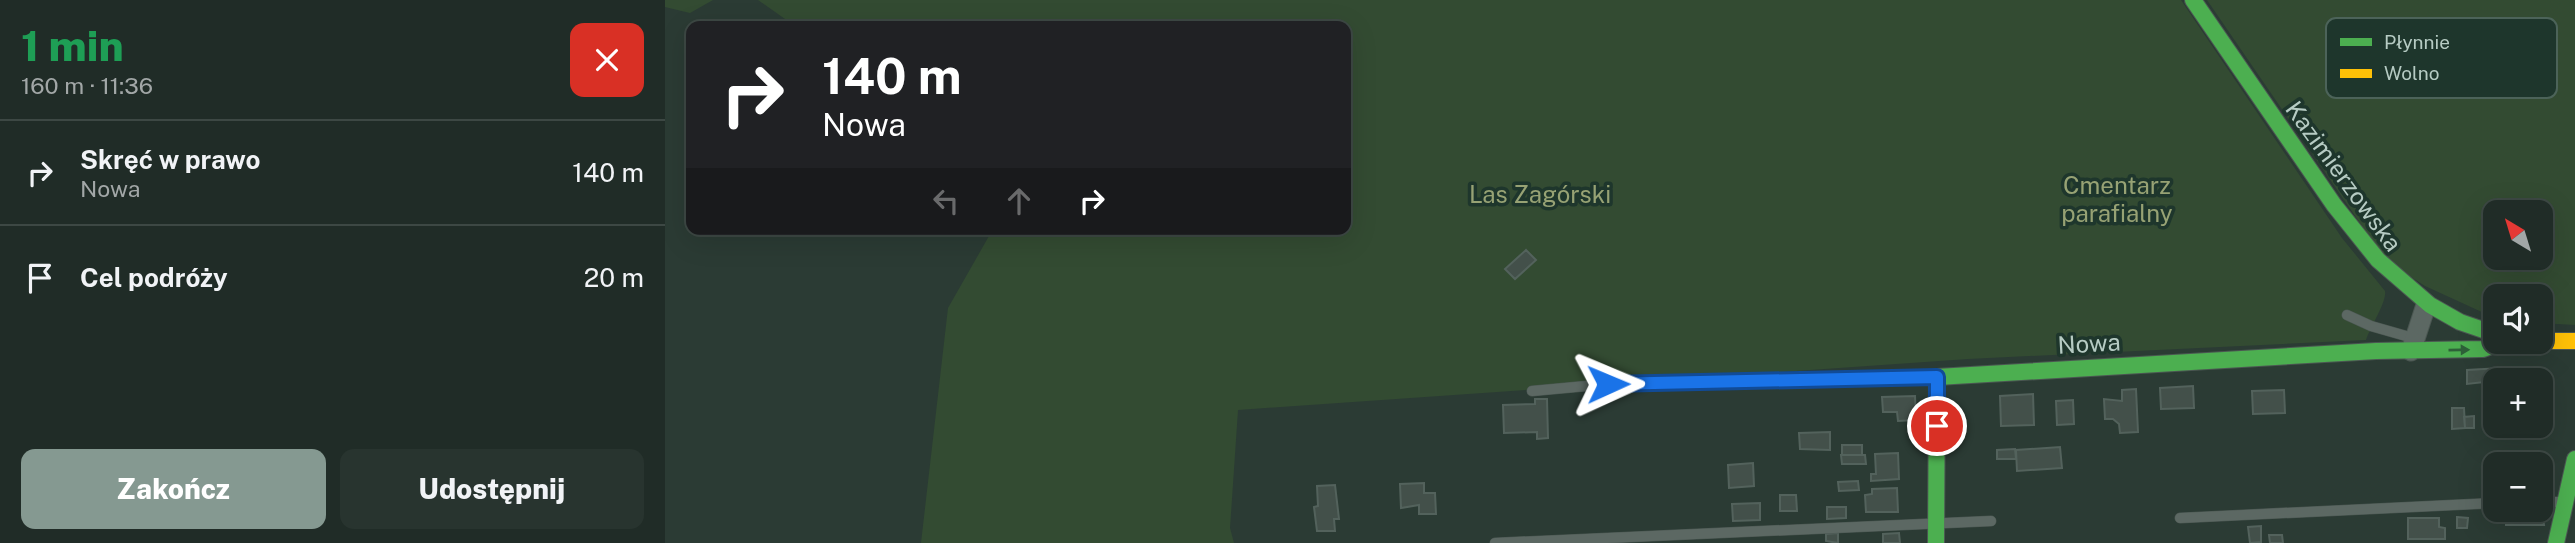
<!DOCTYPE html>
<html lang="pl">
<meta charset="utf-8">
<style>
body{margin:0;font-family:"Public Sans",sans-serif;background:#28342f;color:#f1f3f6;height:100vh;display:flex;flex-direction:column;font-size:26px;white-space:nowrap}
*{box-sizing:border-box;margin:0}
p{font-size:23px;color:#a2a7a7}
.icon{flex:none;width:38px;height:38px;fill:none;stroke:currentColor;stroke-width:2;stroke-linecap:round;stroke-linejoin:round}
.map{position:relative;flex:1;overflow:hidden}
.details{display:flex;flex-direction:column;background:#202c27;width:665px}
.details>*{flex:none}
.guide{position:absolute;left:21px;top:21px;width:665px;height:214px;border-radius:14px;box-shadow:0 7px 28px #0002,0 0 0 2px #3d4844;background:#202124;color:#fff;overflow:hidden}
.needle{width:46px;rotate:322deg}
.controls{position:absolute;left:1818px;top:200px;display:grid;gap:14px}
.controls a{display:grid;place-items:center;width:70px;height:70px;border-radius:14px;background:#202c27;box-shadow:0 7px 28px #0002,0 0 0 2px #3d4844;font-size:35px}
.pin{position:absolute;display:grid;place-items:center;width:60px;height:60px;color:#fff;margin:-30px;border:4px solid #fff;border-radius:50%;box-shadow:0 2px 7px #0007}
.me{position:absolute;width:77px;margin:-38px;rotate:89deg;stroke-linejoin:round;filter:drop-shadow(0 0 5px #0008)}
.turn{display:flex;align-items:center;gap:24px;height:147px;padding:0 21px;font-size:32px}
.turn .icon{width:91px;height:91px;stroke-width:2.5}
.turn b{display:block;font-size:49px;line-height:60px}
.lanes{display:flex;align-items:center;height:66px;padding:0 21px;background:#0003;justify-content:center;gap:35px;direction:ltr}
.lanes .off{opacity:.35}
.round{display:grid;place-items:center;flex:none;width:74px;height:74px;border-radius:14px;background:#28342f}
.headline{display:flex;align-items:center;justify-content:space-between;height:119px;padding:0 21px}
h1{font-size:42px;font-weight:800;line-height:52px;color:#1e9e55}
.cta{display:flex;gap:14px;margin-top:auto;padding:14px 21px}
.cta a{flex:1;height:80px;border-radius:14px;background:#859991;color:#fff;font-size:28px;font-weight:800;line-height:80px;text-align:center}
.cta a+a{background:#28342f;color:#f1f3f6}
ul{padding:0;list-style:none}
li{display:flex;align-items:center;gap:21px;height:105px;padding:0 21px;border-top:2px solid #3d4844}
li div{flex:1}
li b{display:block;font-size:26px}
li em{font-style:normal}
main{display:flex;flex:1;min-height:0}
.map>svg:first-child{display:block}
.green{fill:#334b32;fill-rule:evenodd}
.building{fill:#43504a;stroke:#53625c;stroke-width:2}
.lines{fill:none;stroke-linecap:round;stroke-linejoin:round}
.lane-casing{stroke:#4b5752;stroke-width:11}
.street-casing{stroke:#4b5752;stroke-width:21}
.fast-casing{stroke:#4b5752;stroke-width:18}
.slow-casing{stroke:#4b5752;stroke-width:18}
.lane{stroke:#5c6863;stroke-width:10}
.street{stroke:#5c6863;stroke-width:19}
.fast{stroke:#4caf50;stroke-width:16}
.slow{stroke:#ffc107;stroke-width:16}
.oneway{fill:#2e6039}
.route-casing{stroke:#114b97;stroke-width:18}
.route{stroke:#1a73e8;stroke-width:12}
.labels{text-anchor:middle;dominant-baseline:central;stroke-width:7;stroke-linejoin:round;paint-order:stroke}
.street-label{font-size:24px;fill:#b6cbc3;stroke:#1e362c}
.park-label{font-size:24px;fill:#97a274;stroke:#1e362c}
.key{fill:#1e362c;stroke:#4c6359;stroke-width:2}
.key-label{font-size:19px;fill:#b6cbc3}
</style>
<main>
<section class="details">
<div class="headline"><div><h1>1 min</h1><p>160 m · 11:36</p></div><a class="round" style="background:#d93025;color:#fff"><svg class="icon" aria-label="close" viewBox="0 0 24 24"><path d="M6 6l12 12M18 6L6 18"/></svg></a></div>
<ul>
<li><svg class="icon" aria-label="right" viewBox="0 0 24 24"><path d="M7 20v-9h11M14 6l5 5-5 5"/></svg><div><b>Skręć w prawo</b><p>Nowa</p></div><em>140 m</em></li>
<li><svg class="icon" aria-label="arrive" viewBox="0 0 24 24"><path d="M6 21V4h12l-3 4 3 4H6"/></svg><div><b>Cel podróży</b></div><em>20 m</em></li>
</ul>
<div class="cta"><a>Zakończ</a><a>Udostępnij</a></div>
</section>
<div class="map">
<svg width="1910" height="543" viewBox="0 0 1910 543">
<rect width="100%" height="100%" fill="#2b3b34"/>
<!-- green -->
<path class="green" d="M 0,0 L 48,0 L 25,13 L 0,7 Z
M 93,0 L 1516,0 L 1677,238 L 1720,291 C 1722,302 1705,327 1701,340 L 1303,359 L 573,410 L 565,528 L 569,543 L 256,543 L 283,308 L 328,229 L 681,229 L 681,26 L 130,26 Z
M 1542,0 L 1910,0 L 1910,325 L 1876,323 L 1876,296 L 1830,296 L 1830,318 L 1760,286 L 1721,261 ZM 1830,212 L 1876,212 L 1876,257 L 1830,257 Z"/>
<!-- building -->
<path class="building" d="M 861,250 L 871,260 L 850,279 L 840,269 Z
M 1836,368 L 1837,380 L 1802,384 L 1802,370 Z
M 1528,386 L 1529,408 L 1496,409 L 1495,388 Z
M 1471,389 L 1473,432 L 1455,433 L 1454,424 L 1448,419 L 1440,419 L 1439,399 L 1457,401 L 1457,390 Z
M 1619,390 L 1620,413 L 1588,414 L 1587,391 Z
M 1368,394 L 1369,425 L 1336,426 L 1335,396 Z
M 1250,396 L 1251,420 L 1233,421 L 1232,412 L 1218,412 L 1217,397 Z
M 870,399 L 882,399 L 883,438 L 872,439 L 872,432 L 839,433 L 838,405 L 870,404 Z
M 1408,400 L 1409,424 L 1392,425 L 1391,401 Z
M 1787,408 L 1799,408 L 1800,428 L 1787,429 Z
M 1809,416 L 1809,428 L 1800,428 L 1799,417 Z
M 1165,432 L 1165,450 L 1135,449 L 1134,433 Z
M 1177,445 L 1197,445 L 1197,455 L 1177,455 Z
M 1395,447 L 1397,468 L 1352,471 L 1351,450 Z
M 1350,449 L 1351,459 L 1332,459 L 1332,450 Z
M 1233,453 L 1234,479 L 1206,481 L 1206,474 L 1211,474 L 1210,454 Z
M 1176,455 L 1200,455 L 1201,464 L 1177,464 Z
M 1088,463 L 1089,486 L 1064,488 L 1063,465 Z
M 1193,481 L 1194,490 L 1174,491 L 1173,482 Z
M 759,483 L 759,493 L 770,493 L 771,514 L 754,514 L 754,505 L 736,508 L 735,484 Z
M 670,485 L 674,519 L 669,519 L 670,531 L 652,531 L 649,507 L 653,506 L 652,486 Z
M 1232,488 L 1233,512 L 1201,512 L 1200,495 L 1207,494 L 1207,489 Z
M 1115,495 L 1131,495 L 1132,511 L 1115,511 Z
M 1095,503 L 1095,520 L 1068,521 L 1067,504 Z
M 1162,507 L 1181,507 L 1181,518 L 1162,519 Z
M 1841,509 L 1876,509 L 1879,525 L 1841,525 Z
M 1792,517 L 1803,518 L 1802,528 L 1792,528 Z
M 1743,518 L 1774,518 L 1774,527 L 1780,528 L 1780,539 L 1743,539 Z
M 1596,526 L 1596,542 L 1585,543 L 1583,527 Z
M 1173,533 L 1173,543 L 1161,541 L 1161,534 Z
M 1234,533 L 1235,543 L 1218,543 L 1218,534 Z
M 1604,535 L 1617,535 L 1618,543 L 1605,543 Z"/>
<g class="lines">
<defs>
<path id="lane" d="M 1682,315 L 1706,326 L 1748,338
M 867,391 L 943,384 L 1271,377
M 1876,502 L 1896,502
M 1515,518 L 1830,503
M 830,543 L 1326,521"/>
<path id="street" d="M 1746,351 L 1761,305"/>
<path id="fast" d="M 1528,0 L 1669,205 L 1713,260 L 1765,305 L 1795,322 L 1830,334
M 1271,543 L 1272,377 L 1711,351 L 1818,349 L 1840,341
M 1891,543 L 1910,459"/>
<path id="slow" d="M 1872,341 L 1910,341"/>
</defs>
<!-- lane casing -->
<use href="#lane" class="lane-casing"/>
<!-- street casing -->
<use href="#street" class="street-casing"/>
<!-- fast casing -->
<use href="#fast" class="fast-casing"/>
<!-- slow casing -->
<use href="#slow" class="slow-casing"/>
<!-- lane -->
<use href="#lane" class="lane"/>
<!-- street -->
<use href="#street" class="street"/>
<!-- fast -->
<use href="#fast" class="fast"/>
<!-- slow -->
<use href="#slow" class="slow"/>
</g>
<!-- one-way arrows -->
<defs><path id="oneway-solid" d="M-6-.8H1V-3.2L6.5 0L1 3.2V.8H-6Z" transform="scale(1.75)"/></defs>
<use class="oneway" href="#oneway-solid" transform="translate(1794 350) rotate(-1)"/>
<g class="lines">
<defs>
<path id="route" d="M 943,384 L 1272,377 L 1272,426"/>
</defs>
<!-- route casing -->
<use href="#route" class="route-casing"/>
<!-- route -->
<use href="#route" class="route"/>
</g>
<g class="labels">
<!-- street labels -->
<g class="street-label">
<text transform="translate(1679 176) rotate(54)">Kazimierzowska</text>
<text transform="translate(1424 343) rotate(-3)">Nowa</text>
</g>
<!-- park labels -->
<g class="park-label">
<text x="1452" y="185">Cmentarz<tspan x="1452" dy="28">parafialny</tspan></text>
<text x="875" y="194">Las Zagórski</text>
</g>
</g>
<!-- legend -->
<rect x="1661" y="18" width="231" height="80" rx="10" class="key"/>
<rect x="1675" y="38" width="32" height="8" fill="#4caf50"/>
<rect x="1675" y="69" width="32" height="9" fill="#ffc107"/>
<g class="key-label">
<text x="1719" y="49">Płynnie</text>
<text x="1719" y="80">Wolno</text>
</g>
</svg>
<div class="controls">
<a><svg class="needle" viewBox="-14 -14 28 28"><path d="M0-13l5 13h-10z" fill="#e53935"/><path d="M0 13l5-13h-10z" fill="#a2a7a7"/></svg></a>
<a><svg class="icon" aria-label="sound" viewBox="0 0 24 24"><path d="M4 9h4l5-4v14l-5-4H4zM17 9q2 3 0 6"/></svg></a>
<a>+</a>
<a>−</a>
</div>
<div class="pin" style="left:1272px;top:426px;background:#d93025"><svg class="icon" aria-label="arrive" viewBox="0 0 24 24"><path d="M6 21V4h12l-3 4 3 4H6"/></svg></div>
<svg class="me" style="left:943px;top:384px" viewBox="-20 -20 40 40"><path d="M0-17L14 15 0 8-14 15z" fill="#1a73e8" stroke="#fff" stroke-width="4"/></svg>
<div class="guide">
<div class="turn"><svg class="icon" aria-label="right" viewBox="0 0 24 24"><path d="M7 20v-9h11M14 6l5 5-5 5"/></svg><div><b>140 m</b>Nowa</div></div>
<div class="lanes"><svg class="icon off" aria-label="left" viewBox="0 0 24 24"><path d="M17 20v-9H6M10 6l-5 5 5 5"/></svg><svg class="icon off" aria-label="ahead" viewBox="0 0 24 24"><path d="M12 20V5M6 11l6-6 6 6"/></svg><svg class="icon" aria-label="right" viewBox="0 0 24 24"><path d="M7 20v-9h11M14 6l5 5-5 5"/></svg></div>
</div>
</div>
</main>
